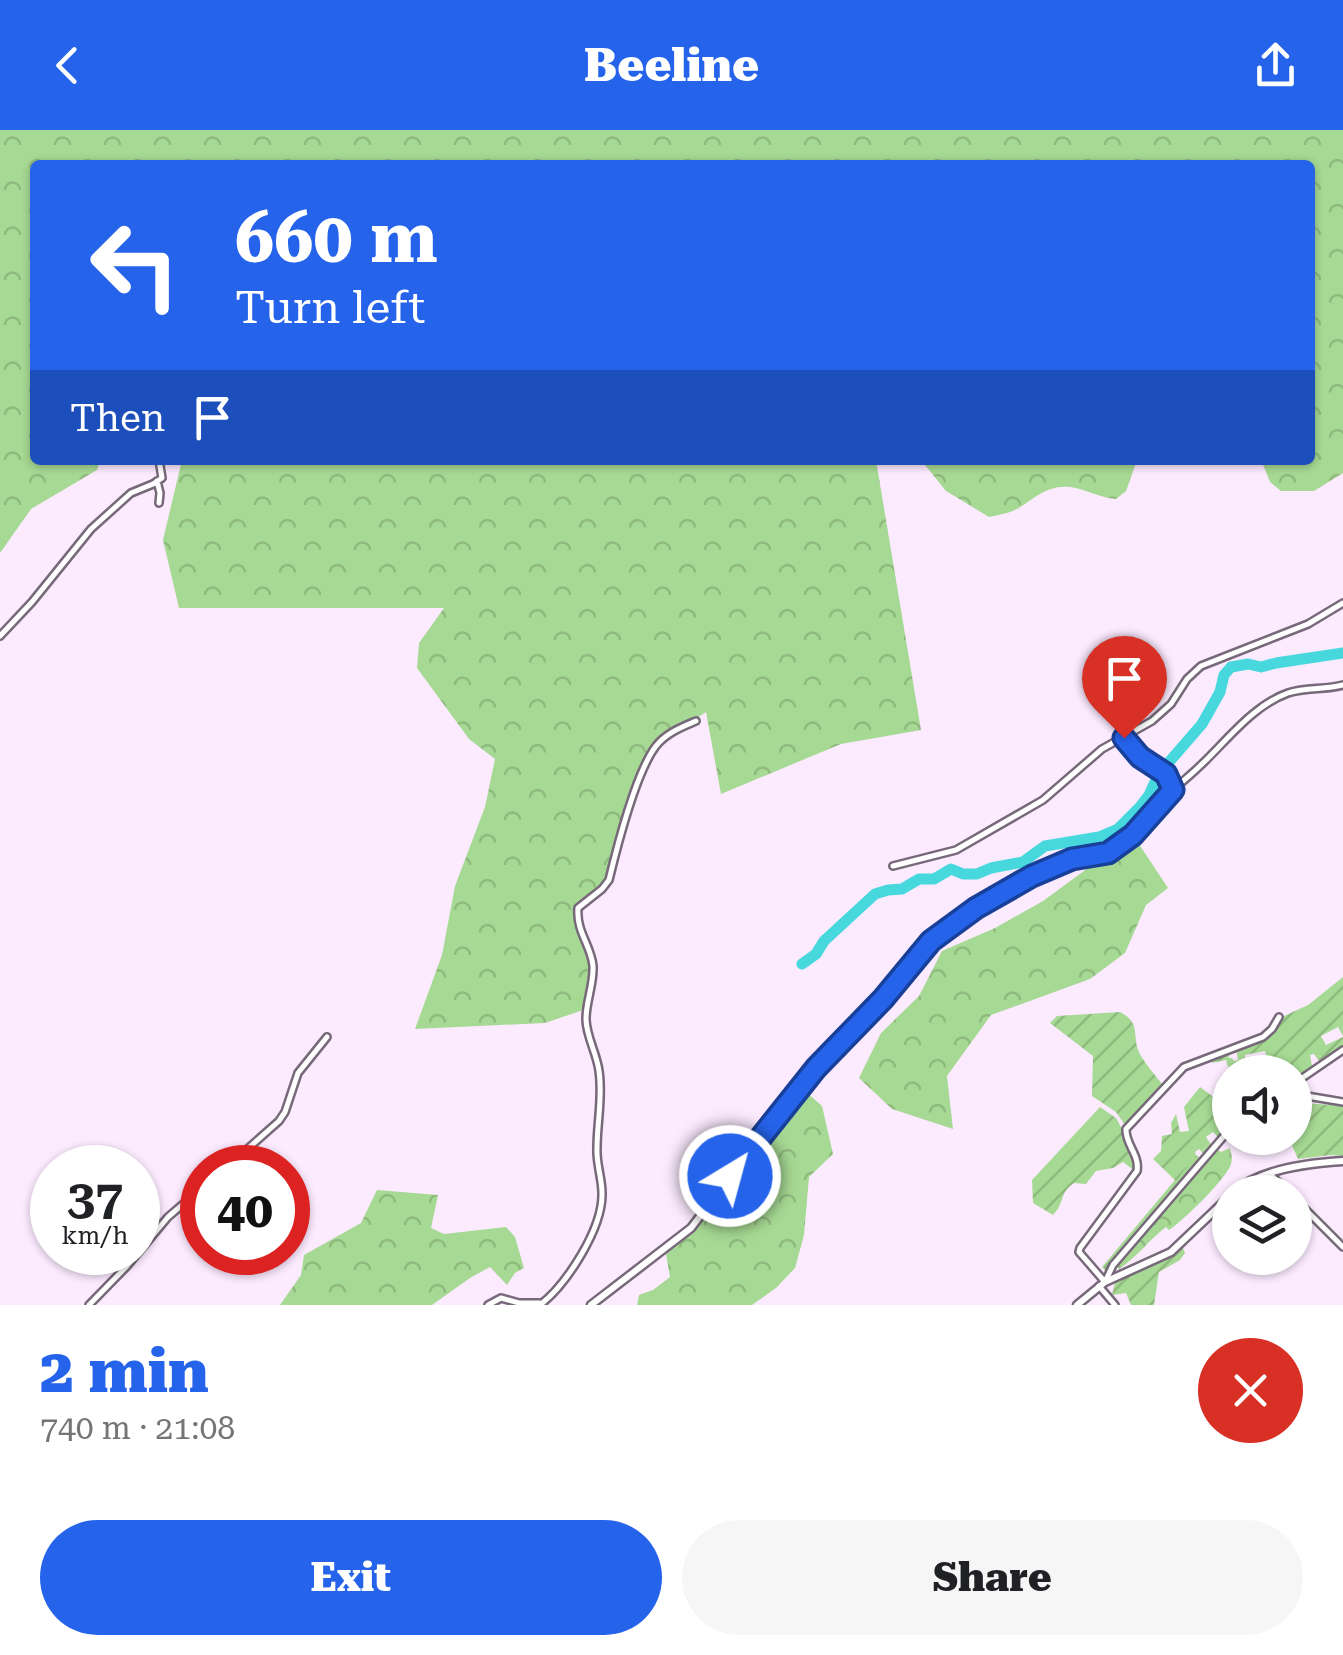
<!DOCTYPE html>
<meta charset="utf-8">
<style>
body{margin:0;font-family:"Roboto Serif",serif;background:#f6f6f6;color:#202124;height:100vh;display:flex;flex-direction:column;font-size:38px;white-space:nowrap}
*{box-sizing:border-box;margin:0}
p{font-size:32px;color:#757577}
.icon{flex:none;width:55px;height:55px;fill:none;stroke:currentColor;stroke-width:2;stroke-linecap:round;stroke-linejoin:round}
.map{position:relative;height:1175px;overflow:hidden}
.drawer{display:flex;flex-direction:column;background:#fff;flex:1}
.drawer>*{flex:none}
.guide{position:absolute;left:30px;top:30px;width:1285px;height:305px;border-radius:10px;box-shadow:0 2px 8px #0004;background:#2563eb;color:#fff;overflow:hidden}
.fabs{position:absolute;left:1212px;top:925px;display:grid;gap:20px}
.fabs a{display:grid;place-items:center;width:100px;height:100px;border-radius:50%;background:#fff;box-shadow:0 2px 8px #0004;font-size:50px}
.speed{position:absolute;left:30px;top:1015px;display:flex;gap:20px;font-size:50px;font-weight:700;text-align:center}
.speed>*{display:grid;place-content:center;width:130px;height:130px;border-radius:50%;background:#fff;box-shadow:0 2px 8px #0004;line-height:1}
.speed small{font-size:25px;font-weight:400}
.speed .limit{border:15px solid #d22;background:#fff;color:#111}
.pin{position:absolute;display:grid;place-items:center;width:85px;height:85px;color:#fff;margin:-102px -42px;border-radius:50% 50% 50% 0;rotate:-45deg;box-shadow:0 0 10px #0007}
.pin .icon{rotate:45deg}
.me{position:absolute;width:110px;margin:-55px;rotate:37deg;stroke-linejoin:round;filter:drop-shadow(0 0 8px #0008)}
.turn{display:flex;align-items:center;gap:35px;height:210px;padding:0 40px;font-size:45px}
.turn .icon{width:130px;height:130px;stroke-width:2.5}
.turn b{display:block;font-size:70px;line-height:85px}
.then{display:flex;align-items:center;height:95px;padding:0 40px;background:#0003;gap:20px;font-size:38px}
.round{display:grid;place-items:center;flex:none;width:105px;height:105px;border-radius:52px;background:#f6f6f6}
.overview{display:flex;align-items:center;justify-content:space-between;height:170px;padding:0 40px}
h1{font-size:60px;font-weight:800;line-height:75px;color:#2563eb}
.primary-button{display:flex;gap:20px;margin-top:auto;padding:20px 40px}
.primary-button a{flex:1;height:115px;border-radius:60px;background:#2563eb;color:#fff;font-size:40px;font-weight:800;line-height:115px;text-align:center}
.primary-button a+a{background:#f6f6f6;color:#202124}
header{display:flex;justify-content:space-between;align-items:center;height:130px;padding:0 40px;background:#2563eb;color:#fff;font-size:45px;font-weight:800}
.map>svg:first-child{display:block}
.forest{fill:url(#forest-crowns)}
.garden{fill:url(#garden-furrows)}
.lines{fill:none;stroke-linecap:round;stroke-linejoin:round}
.river{stroke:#47d8dd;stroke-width:11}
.minor-casing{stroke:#77687a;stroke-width:10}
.tertiary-casing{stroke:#77687a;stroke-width:11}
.minor{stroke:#fff;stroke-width:5}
.tertiary{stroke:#fff;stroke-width:6}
.route-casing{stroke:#184099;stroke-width:25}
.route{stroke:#2563eb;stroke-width:18}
</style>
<header><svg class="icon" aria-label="back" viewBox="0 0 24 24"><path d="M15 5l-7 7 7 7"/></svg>Beeline<svg class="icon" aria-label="share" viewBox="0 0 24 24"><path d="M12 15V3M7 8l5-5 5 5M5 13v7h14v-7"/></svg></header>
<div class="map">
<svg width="1343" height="1175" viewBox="0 0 1343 1175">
<defs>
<pattern id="forest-crowns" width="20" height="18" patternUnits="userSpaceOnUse" patternTransform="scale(2.5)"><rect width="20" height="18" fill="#a6d993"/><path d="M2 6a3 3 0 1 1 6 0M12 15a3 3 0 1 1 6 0" fill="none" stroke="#8fba7e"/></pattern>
<pattern id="garden-furrows" width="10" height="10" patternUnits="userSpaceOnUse" patternTransform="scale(2.5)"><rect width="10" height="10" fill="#a6d993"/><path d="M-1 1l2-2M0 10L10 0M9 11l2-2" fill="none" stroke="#8fba7e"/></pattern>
</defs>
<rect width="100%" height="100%" fill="#fceaff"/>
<!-- forest -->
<path class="forest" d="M 0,0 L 1343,0 L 1343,343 L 1314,361 L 1281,361 L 1270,352 L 1262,332 L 1262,330 L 1310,330 L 1310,35 L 35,35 L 35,330 L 100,330 L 97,340 L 31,379 L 0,423 Z
M 182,330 L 876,330 L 921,600 L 841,614 L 721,664 L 706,582 L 656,615 L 602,759 L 578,778 L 592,827 L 589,878 L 545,893 L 415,899 L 442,825 L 455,756 L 485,677 L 495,629 L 469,609 L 417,538 L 419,513 L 444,478 L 179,478 L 163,410 Z
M 921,330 L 1137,330 L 1126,361 L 1116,369 C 1100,368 1086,359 1070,357 C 1048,355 1036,367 1019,378 C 1011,383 999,385 989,387 L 946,361 Z
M 1133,705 L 1168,758 L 1146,775 L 1125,823 L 1090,849 L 991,885 L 947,946 L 953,999 L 892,979 L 859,948 L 881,903 L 919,866 L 942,821 L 995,798 L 1043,771 Z
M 805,961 L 822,976 L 833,1024 L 809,1047 L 804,1105 L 795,1138 L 776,1158 L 752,1175 L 637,1175 L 639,1165 L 653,1160 L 670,1147 L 666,1124 C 687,1107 704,1086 723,1066 L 729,1067 L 736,1061 L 731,1054 L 740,1039 L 737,1032 L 776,983 L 789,977 Z
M 1210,1013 L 1221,1022 L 1230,1018 C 1231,1024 1233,1027 1231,1034 C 1227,1048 1183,1091 1169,1100 L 1166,1097 C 1149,1110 1137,1127 1119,1139 L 1114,1132 L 1106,1141 L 1102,1137 L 1196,1025 L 1199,1027 L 1203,1024 L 1201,1021 Z
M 377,1060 L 438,1065 L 431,1098 L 444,1104 L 506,1097 L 515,1107 L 524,1138 L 515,1143 L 507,1155 L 490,1137 L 470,1148 L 432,1175 L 280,1175 L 301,1145 L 304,1125 L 361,1093 Z"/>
<!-- garden -->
<path class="garden" d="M 1343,847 L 1343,906 L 1338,897 L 1321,906 L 1326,915 L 1343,907 L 1343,916 L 1319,931 L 1314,924 L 1310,925 L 1312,936 L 1306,943 L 1295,947 L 1295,942 L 1254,942 L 1253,936 L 1268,932 L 1265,921 L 1245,925 L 1245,928 L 1239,930 L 1240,934 L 1228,937 L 1226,930 L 1212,933 L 1211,928 L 1227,921 L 1229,928 L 1232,928 L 1234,931 L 1238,930 L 1236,919 L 1268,906 L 1282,887 L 1308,875 Z
M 1120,882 C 1143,894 1130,907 1141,926 C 1147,936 1155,945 1162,954 L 1125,995 L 1116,982 L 1092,966 L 1093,926 L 1050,893 L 1057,886 Z
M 1200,957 C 1213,967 1230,976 1230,994 L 1218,1007 L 1213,1002 L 1206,1007 L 1210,1013 L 1201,1021 L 1199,1019 L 1195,1022 L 1196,1025 L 1176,1051 L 1153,1029 L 1161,1021 L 1162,1006 L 1172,1004 L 1171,993 L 1176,984 L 1180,1002 L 1189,1001 L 1184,977 Z
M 1306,973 L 1343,976 L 1343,1026 L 1331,1025 L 1298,1029 L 1291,1013 L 1276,1017 L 1273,1012 L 1268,1011 L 1269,1008 L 1295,1008 L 1295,981 Z
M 1100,977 L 1116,988 L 1137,1026 L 1138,1038 L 1132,1039 L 1123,1032 L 1113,1038 L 1096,1041 L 1086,1054 L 1074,1053 C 1059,1063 1065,1073 1053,1085 L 1033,1073 L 1032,1050 Z
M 1183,1118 L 1185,1123 L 1180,1130 L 1159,1142 L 1154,1175 L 1131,1175 L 1126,1163 L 1112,1165 L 1115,1152 C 1138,1138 1162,1134 1183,1118 Z"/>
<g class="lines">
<!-- river -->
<path class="river" d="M 1169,632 L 1202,594 L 1220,562 L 1224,545 L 1231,537 L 1248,534 L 1261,537 L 1276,533 L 1343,523
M 802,834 L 816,824 L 824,811 L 875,764 L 888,760 L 902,759 L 919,749 L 934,749 L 951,739 L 963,744 L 977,744 L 991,738 L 1023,732 L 1045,716 L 1099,707 L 1118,699 L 1139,678 L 1149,665 L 1155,652"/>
<defs>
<path id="minor" d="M 157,351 L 160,363 L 159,373
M 0,506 L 32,472 L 91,399 L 131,363 L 153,354 L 162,348 L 159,330
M 1124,608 L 1140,627 L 1166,644 L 1173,660 C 1183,651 1193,643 1203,633 C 1228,609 1254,575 1288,563 C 1306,557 1325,560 1343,555
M 893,736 L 956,720 L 1043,670 L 1102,619 L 1152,591 L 1171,574 L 1187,549 L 1201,536 L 1308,494 L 1343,473
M 1295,953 L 1343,920
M 1295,964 L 1343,972
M 1230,999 L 1113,1135 L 1105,1152 L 1079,1122 L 1080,1118 L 1137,1041 C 1140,1025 1125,1014 1126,999 L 1184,937 L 1263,907 L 1272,899 L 1279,887
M 226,1038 L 279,991 L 285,982 L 298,943 L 327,907
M 1270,1044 L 1288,1062
M 1295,1069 L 1343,1117
M 1099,1156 L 1115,1175
M 89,1175 L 127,1136 L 168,1087 L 202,1058
M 488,1175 L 501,1168 L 519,1173 L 540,1173
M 540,1175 C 567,1154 603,1098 602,1063 C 602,1048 596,1033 597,1018 C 597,992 603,967 599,941 C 597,924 586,906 586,889 C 586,871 594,854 593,836 C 591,815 576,802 578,778 L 602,759 L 609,750 C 617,717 636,642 656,616 C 666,603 682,597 696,591"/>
<path id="tertiary" d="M 1234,1062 C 1260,1039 1309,1033 1343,1031
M 591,1175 L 691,1098 L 770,995 L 817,938 L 883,869 L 931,811 L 976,778 L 1032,747 L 1072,729 L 1108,723 L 1133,705 L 1173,660
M 1077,1175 L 1105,1152 L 1171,1122 L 1230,1066"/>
</defs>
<!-- minor casing -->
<use href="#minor" class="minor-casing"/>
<!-- tertiary casing -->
<use href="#tertiary" class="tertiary-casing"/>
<!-- minor -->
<use href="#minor" class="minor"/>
<!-- tertiary -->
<use href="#tertiary" class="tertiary"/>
</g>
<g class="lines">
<defs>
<path id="route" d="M 730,1046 L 816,938 L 883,869 L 931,811 L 976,778 L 1032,746 L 1072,729 L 1108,723 L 1133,705 L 1173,660 L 1166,644 L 1140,627 L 1124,608"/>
</defs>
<!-- route casing -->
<use href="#route" class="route-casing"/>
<!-- route -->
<use href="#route" class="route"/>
</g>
</svg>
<div class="fabs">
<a><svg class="icon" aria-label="sound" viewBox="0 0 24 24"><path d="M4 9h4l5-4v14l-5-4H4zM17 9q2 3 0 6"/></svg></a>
<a><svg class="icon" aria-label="layers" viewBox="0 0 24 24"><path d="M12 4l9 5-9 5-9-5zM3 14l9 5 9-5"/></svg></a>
</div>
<div class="speed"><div>37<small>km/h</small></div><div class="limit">40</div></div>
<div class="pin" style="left:1124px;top:608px;background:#d93025"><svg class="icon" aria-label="arrive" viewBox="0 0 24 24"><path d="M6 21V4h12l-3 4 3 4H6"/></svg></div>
<svg class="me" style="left:730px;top:1046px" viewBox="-20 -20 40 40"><circle r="17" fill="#2563eb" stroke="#fff" stroke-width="3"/><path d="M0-11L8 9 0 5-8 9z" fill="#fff"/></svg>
<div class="guide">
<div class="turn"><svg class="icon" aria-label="left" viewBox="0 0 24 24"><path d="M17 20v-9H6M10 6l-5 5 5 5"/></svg><div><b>660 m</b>Turn left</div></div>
<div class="then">Then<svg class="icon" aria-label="arrive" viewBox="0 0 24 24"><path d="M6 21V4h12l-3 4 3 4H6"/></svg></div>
</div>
</div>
<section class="drawer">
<div class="overview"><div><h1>2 min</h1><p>740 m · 21:08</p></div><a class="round" style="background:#d93025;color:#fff"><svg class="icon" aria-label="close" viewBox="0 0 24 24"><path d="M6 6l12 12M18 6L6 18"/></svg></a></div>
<div class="primary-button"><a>Exit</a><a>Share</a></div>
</section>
